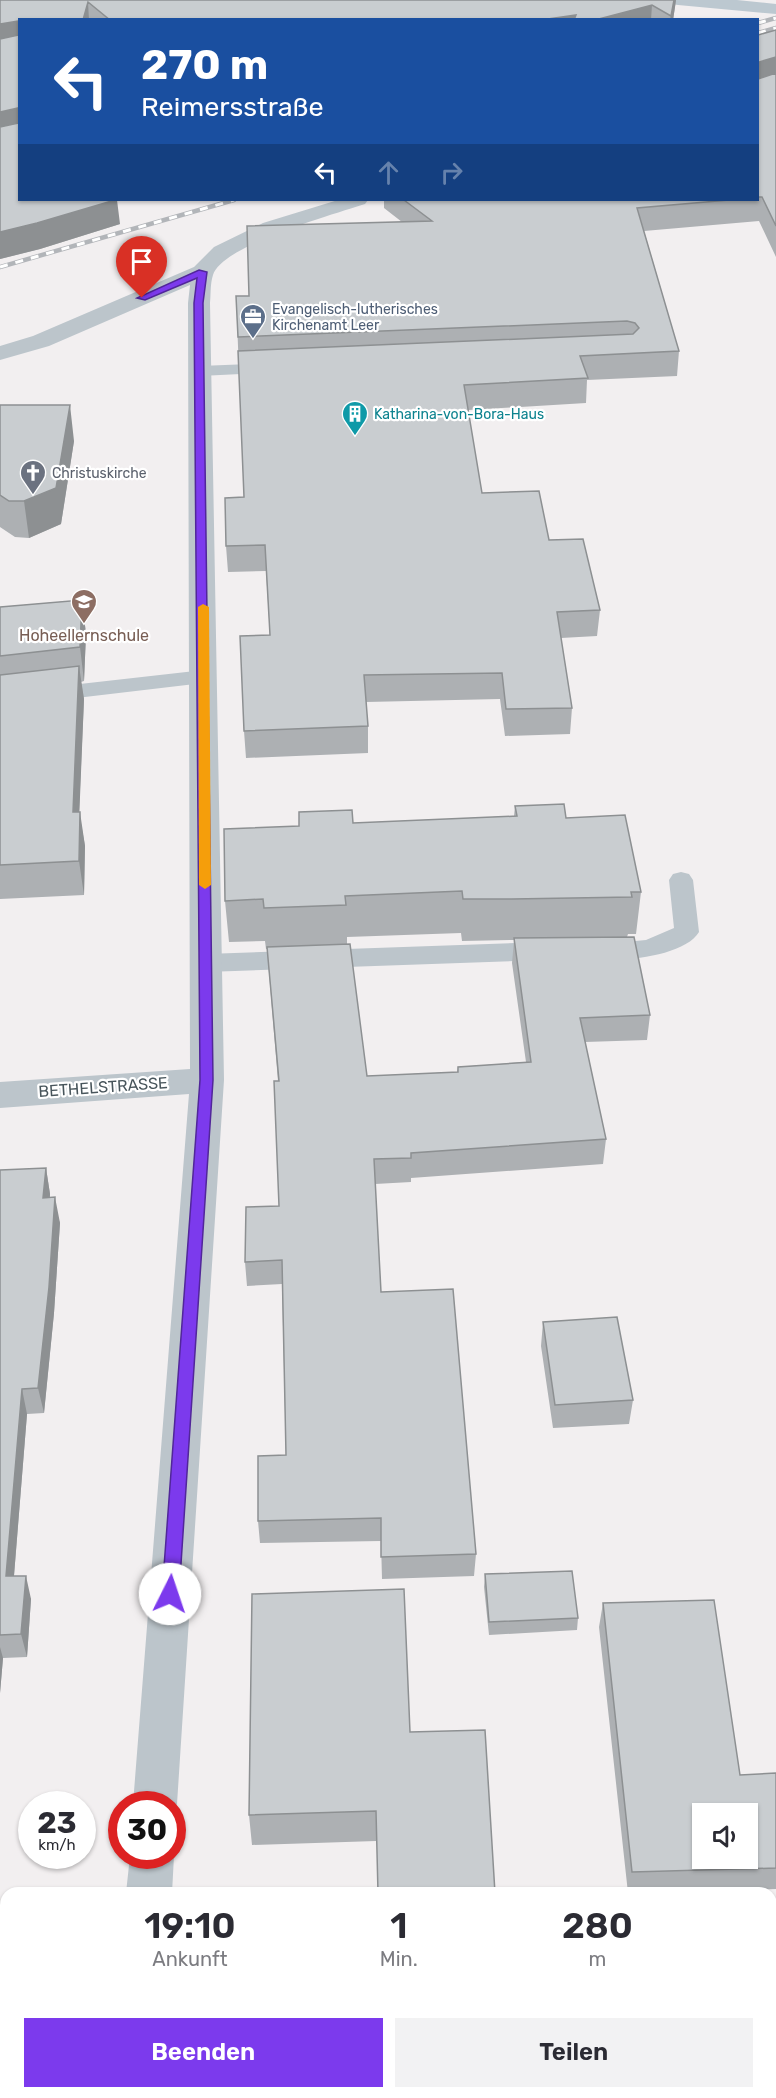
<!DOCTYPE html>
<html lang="de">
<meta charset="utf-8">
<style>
body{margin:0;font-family:Rubik,sans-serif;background:#f2f2f3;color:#2b2b33;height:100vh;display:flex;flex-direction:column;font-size:22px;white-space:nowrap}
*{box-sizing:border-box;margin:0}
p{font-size:20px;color:#7c7c81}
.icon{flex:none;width:33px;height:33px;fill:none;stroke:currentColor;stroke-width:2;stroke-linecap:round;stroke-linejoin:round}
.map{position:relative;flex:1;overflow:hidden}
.side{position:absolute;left:0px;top:1887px;width:777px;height:212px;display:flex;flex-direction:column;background:#fff;border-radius:18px 18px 0 0;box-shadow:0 2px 4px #0004}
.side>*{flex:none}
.top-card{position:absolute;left:18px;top:18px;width:741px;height:183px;border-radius:0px;box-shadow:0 2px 4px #0004;background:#1a4fa0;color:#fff;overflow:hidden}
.buttons{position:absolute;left:692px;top:1803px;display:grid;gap:12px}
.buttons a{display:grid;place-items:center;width:66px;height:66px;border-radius:0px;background:#fff;box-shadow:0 2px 4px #0004;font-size:30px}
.speed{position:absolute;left:18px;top:1791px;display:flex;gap:12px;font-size:30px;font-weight:700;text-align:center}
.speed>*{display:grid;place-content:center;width:78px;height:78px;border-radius:50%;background:#fff;box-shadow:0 2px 4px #0004;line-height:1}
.speed small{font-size:15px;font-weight:400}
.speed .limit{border:9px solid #d22;background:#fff;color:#111}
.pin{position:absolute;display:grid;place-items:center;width:51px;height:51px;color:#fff;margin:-62px -26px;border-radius:50% 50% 50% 0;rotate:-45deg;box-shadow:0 0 6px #0007}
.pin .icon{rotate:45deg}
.me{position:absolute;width:66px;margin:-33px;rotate:4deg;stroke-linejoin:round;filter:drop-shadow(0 0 4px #0008)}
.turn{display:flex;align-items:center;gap:21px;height:126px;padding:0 24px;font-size:27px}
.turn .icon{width:78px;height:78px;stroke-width:2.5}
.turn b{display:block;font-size:42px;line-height:51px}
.lanes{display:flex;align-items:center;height:57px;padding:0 24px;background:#0003;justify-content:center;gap:30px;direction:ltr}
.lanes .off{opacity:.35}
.eta{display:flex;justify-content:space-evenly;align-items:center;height:102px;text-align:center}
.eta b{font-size:36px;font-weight:600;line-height:42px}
.cta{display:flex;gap:12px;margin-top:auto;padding:12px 24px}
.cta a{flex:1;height:69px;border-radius:0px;background:#7c3aed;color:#fff;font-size:24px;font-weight:600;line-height:69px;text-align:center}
.cta a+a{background:#f2f2f3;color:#2b2b33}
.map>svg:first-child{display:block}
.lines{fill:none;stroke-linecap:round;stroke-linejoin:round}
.service{fill:#bcc5cb;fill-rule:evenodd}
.minor{fill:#bcc5cb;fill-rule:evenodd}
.secondary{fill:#bcc8d0;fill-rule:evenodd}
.rail-casing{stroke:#b2b5b9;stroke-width:4.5}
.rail{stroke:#fff;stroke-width:3;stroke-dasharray:8;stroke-linecap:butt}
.wall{fill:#adb0b3;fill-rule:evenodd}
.shaded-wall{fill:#8d9092}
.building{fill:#c9cdd0;stroke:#8d9092;stroke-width:1.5;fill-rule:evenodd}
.route{fill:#7c3aed;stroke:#51269a;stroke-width:1.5}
.slow{fill:#f59e0b}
.labels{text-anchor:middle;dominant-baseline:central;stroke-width:4.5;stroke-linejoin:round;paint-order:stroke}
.far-service-label{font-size:14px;fill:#4e5e75;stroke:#fff;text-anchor:start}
.far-culture-label{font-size:14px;fill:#0d838f;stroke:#fff;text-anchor:start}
.far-worship-label{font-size:14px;fill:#5b616d;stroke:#fff;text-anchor:start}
.education-label{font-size:16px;fill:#785e54;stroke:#fff}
.street-label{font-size:16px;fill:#48555b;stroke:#fff}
</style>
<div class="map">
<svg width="776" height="2098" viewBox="0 0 776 2098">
<rect width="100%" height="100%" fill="#f2eff0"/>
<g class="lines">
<!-- service -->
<path class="service" d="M 272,363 L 278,364 L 281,368 L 278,372 L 200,376 L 194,375 L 191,371 L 194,367 L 200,366 Z
M 204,670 L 212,672 L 215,677 L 212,682 L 0,707 L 0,693 Z
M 681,872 L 689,874 L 693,880 L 699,932 C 685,956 618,964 593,957 L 590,951 L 593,945 L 646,940 L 674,928 L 669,880 L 673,874 Z
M 547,942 L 556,945 L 559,951 L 556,957 L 547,960 L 206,972 L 197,969 L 194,963 L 197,957 L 206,954 Z"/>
<!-- minor -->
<path class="minor" d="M 338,200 L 368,200 L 365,204 C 335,214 222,245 213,275 C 210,284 211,294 210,303 L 224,1080 L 177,1804 L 172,1814 L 172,1804 L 133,1804 L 189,1094 L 0,1108 L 0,1082 L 190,1069 L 188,303 L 190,285 L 49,346 L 0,360 L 0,346 L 33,336 L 194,267 L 214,247 L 263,223 Z
M 172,1852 L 174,1856 L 172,1893 L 126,1893 L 130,1856 L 172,1856 Z
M 771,2049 L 776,2049 L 776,2097 L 761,2092 L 771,2092 Z
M 53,2092 L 207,2092 L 204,2098 L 51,2098 Z"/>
<!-- secondary -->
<path class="secondary" d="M 669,0 L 737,0 L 776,4 L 776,14 L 678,5 L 672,4 Z"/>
<defs>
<path id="rail" d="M 758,23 L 776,18
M 758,33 L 776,28
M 0,267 L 234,200"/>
</defs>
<!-- rail casing -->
<use href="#rail" class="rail-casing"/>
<!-- rail -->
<use href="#rail" class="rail"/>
</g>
<!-- wall -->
<path class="wall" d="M 0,0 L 676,0 L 673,20 L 20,20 L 20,200 L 120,224 L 40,249 L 0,259 Z
M 776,30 L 776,257 L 759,221 L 644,231 L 679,351 L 677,376 L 587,380 L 586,403 L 468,410 L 482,493 L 549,540 L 600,610 L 597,636 L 561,638 L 572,708 L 570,734 L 505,736 L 500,699 L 366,702 L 368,726 L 368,753 L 246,758 L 244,731 L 270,635 L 266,571 L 228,572 L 226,546 L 244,497 L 236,296 L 249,296 L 402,222 L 384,208 L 384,200 L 758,200 L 758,35 Z
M 0,405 L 74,441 L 61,524 L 29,538 L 15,537 L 0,527 Z
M 82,600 L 86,634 L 84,681 L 81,682 L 84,699 L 79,812 L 85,846 L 84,895 L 0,899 L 0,607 Z
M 515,806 L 566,818 L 641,892 L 636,934 L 628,934 L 627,937 L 650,1015 L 647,1040 L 585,1042 L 606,1139 L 603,1164 L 411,1178 L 411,1182 L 375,1184 L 381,1292 L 476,1554 L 474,1576 L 382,1579 L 381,1541 L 260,1543 L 258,1521 L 286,1455 L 282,1284 L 247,1286 L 245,1262 L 279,1206 L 278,1081 L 267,949 L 266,949 L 265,941 L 229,942 L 225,901 L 299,826 L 353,823 L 514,816 ZM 461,933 L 462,941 L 514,940 L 512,963 L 526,1062 L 458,1067 L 457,1072 L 367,1076 L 347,944 L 347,937 Z
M 46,1168 L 50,1194 L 50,1198 L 60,1223 L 54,1313 L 44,1413 L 27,1414 L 14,1576 L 31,1599 L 27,1657 L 3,1658 L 0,1693 L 0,1170 Z
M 543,1322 L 633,1400 L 629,1424 L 553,1428 L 541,1346 Z
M 485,1574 L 578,1618 L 577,1630 L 489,1635 L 484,1587 Z
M 603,1603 L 740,1775 L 776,1773 L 776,1889 L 628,1893 L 599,1627 Z
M 410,1732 L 376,1841 L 252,1845 L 249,1815 Z"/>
<!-- shaded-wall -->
<path class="shaded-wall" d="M 674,0 L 676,0 L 675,7 L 673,20 L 670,20 Z
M 88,2 L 89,20 L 83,20 Z
M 652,5 L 651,20 L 595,20 Z
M 576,15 L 575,20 L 541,20 Z
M 19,21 L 20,45 L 0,48 L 0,24 Z
M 776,57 L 776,80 L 758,84 L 759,62 Z
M 18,108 L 20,133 L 0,137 L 0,112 Z
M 115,200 L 117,200 L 120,224 L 40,249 L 0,259 L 0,232 Z
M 70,405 L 74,441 L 61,524 L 29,538 L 24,501 Z
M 82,600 L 86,634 L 84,681 L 80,647 Z
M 79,666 L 84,699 L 78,846 L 73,812 Z
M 80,812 L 85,846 L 84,895 L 79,861 Z
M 46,1168 L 50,1194 L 48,1224 L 43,1198 Z
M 55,1197 L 60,1223 L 54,1313 L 44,1413 L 38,1388 Z
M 22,1389 L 27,1414 L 12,1600 L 6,1576 Z
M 26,1576 L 31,1599 L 27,1657 L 21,1634 Z
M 0,1647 L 3,1658 L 0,1693 Z"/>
<!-- building -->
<path class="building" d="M 0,0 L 674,0 L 671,16 L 652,5 L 595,20 L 574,20 L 576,15 L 541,20 L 110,20 L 88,2 L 83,20 L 20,20 L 20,200 L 115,200 L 37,223 L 0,232 L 0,127 L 19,123 L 18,108 L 0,112 L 0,39 L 19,35 L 19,21 L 0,24 Z
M 776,30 L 776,57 L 759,62 L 759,73 L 758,72 L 758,35 Z
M 776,73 L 776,226 L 762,197 L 758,197 L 758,79 Z
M 404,200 L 729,200 L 637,208 L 679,351 L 580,356 L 588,378 L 464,385 L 482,493 L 539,491 L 549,540 L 583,539 L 600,610 L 557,612 L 572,708 L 506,709 L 502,673 L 364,675 L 368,726 L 244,731 L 240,636 L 270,635 L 265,545 L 226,546 L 225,498 L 244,497 L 238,351 L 633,334 L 639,328 L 635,323 L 627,321 L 238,337 L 236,296 L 249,296 L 247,226 L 432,221 Z
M 0,405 L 70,405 L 56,488 L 24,501 L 9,501 L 0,495 Z
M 82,600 L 80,647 L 0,656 L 0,607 Z
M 79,666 L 73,812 L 80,812 L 79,861 L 0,865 L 0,675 Z
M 564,804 L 566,818 L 625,815 L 641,892 L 631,892 L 632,897 L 512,899 L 463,899 L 462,891 L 345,896 L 346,905 L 264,908 L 263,899 L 225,901 L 224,829 L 299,826 L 299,812 L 352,810 L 353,823 L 517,816 L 515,806 Z
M 634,937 L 650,1015 L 580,1018 L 606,1139 L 411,1153 L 411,1158 L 374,1159 L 381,1292 L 453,1289 L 476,1554 L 381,1557 L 381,1518 L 258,1521 L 258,1456 L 286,1455 L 282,1260 L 245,1262 L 246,1207 L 279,1206 L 274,1081 L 279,1081 L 267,947 L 350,944 L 367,1076 L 458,1072 L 458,1067 L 531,1062 L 514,938 Z
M 46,1168 L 43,1198 L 55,1197 L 49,1287 L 38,1388 L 22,1389 L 6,1576 L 26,1576 L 21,1634 L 0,1635 L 0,1170 Z
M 617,1317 L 633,1400 L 555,1405 L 543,1322 Z
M 572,1571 L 578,1618 L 489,1622 L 485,1574 Z
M 404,1589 L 410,1732 L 485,1730 L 495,1893 L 378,1893 L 376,1811 L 249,1815 L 252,1594 Z
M 714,1600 L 740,1775 L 776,1773 L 776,1868 L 632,1872 L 603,1603 ZM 702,1814 L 747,1814 L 747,1858 L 702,1858 Z"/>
<!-- route -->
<path class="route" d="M 199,270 L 207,272 L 203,303 L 213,1080 L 179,1594 L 176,1600 L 170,1602 L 164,1600 L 162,1594 L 200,1080 L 194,303 L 197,278 L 145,300 L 137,298 Z"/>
<!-- slow -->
<path class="slow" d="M 203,604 L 209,607 L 211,885 L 205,889 L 199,885 L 198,607 Z"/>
<!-- icons -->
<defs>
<symbol id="office-pin" viewBox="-11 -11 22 30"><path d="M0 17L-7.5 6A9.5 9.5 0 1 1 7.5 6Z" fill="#5c6f8a" stroke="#fff"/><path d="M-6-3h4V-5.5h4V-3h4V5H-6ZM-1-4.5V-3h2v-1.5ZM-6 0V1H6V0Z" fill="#fff"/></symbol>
<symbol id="building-pin" viewBox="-11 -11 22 30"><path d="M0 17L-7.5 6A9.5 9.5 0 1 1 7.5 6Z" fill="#0f9aa8" stroke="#fff"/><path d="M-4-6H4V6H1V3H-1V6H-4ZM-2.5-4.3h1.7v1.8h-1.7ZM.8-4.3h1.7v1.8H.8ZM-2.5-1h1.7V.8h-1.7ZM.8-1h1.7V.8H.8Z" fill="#fff"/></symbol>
<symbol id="church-pin" viewBox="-11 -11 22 30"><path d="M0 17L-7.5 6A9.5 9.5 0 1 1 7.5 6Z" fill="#6b7280" stroke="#fff"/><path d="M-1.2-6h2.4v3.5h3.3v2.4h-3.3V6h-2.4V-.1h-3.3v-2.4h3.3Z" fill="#fff"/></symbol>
<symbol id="school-pin" viewBox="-11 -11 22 30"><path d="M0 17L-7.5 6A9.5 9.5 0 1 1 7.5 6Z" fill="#8d6e63" stroke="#fff"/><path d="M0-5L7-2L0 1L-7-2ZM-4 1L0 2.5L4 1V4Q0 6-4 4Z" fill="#fff"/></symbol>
</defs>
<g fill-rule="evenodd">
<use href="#office-pin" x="238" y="302" width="30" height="40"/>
<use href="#building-pin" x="340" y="399" width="30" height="40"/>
<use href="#church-pin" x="18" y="458" width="30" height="40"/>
<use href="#school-pin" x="69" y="587" width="30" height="40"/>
</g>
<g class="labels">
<!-- far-service labels -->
<g class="far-service-label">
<text x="272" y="309">Evangelisch-lutherisches<tspan x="272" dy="16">Kirchenamt Leer</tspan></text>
</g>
<!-- far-culture labels -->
<g class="far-culture-label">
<text x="374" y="414">Katharina-von-Bora-Haus</text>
</g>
<!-- far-worship labels -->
<g class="far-worship-label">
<text x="52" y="473">Christuskirche</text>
</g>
<!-- education labels -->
<g class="education-label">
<text x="84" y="635">Hoheellernschule</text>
</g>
<!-- street labels -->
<g class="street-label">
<text transform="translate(103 1087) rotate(-4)">BETHELSTRASSE</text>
</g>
</g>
</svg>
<div class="buttons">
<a><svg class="icon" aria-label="sound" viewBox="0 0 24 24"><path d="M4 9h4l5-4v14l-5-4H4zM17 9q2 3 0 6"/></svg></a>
</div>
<div class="speed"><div>23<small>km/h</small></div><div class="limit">30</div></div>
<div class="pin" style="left:142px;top:298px;background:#d93025"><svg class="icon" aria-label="arrive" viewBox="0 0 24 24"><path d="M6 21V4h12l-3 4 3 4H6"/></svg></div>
<svg class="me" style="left:170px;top:1594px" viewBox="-20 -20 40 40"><circle r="19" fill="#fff"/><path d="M0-13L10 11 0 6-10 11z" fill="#7c3aed"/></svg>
<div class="top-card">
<div class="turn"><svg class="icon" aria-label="left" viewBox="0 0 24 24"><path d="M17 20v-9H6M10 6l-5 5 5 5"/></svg><div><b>270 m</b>Reimersstraße</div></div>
<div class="lanes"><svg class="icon" aria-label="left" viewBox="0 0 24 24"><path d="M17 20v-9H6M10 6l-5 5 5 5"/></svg><svg class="icon off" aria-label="ahead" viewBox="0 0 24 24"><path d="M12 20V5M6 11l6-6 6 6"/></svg><svg class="icon off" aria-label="right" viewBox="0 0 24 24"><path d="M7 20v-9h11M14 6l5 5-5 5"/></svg></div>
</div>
<section class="side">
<div class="eta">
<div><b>19:10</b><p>Ankunft</p></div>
<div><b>1</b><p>Min.</p></div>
<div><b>280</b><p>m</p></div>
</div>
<div class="cta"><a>Beenden</a><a>Teilen</a></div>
</section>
</div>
